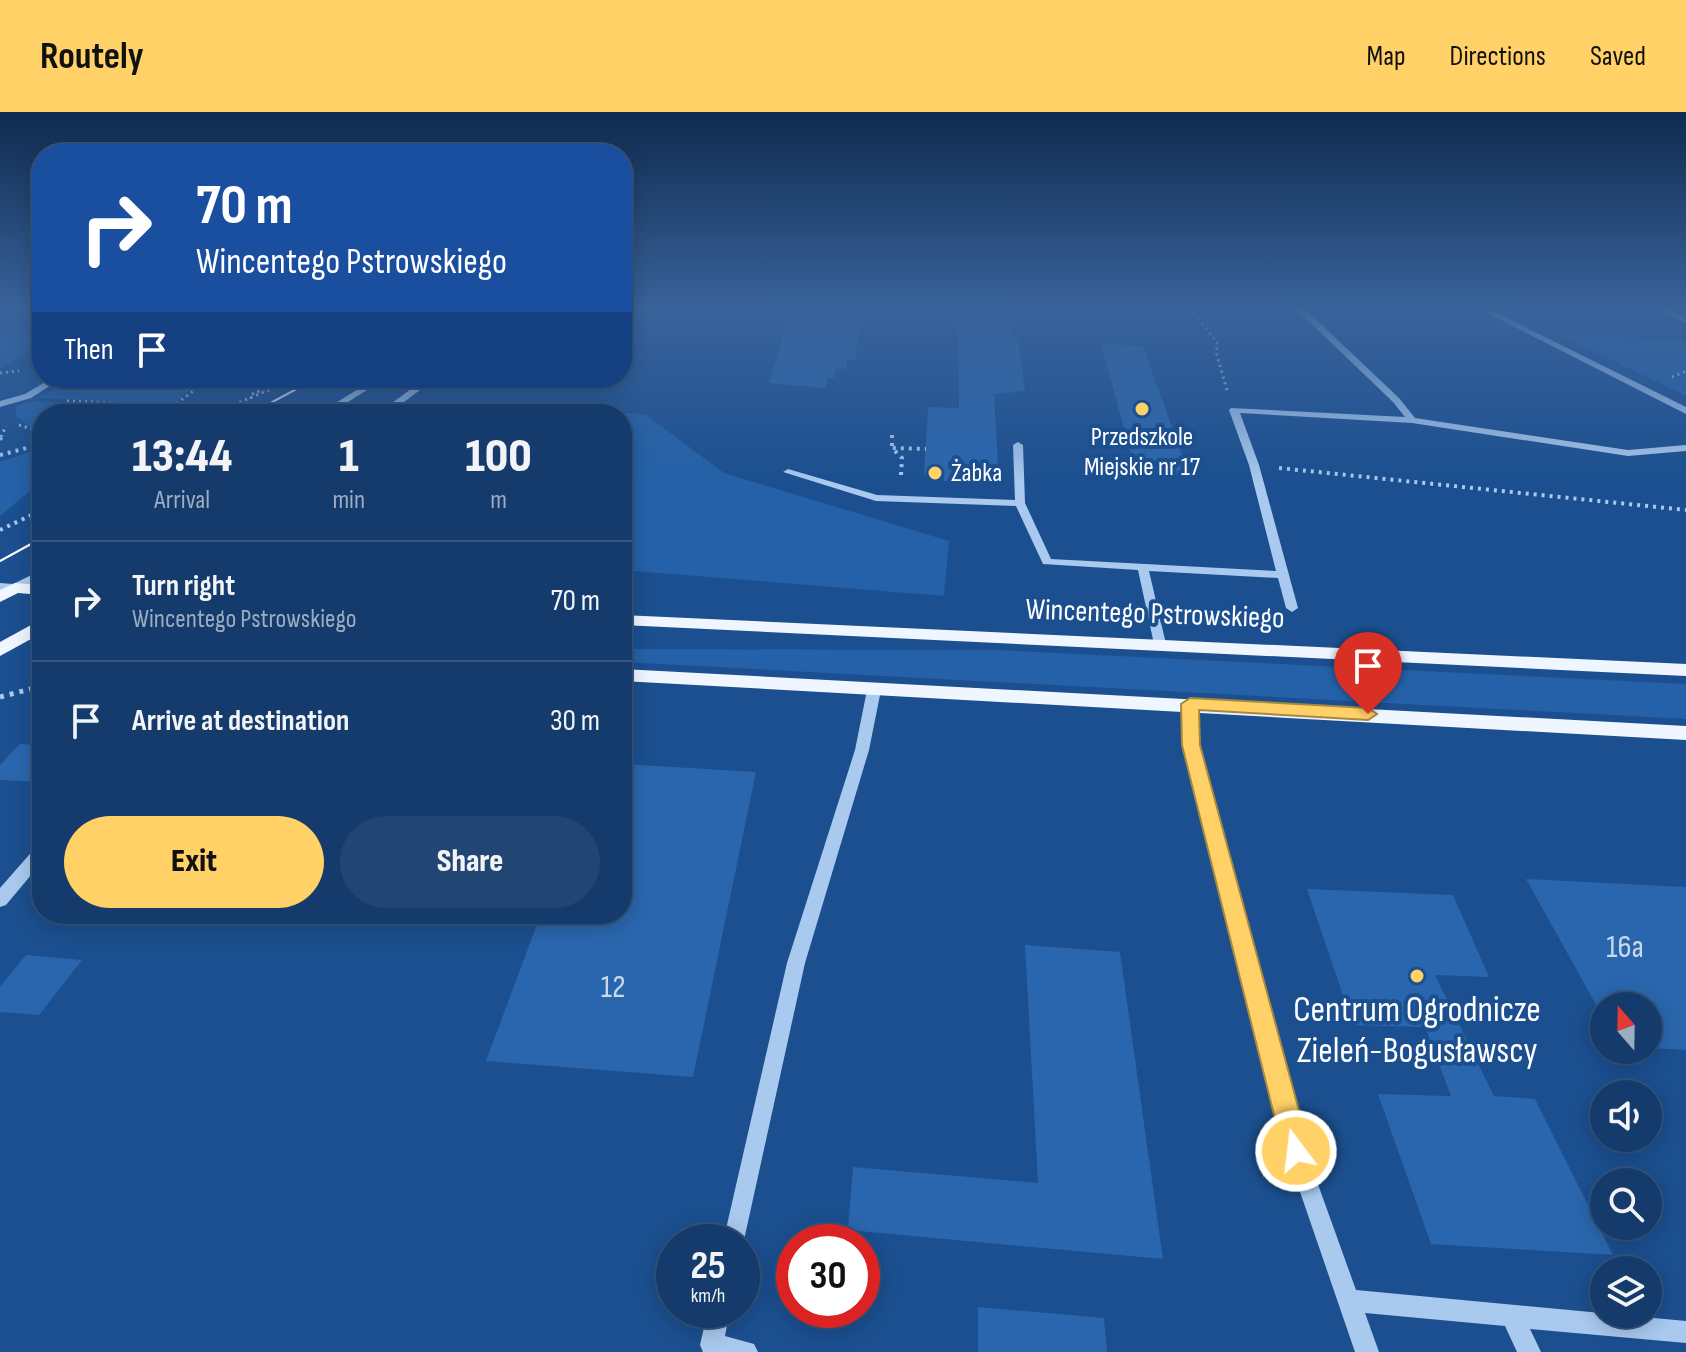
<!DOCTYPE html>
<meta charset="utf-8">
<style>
body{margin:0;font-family:"Sofia Sans Condensed",sans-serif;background:#214673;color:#f1f3f6;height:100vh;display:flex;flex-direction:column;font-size:30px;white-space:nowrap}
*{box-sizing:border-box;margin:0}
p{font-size:26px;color:#9dadc1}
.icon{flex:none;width:44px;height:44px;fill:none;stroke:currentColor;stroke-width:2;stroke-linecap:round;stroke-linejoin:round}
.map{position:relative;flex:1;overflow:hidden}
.sheet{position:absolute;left:32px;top:292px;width:600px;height:520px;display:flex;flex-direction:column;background:#143b6b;border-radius:32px;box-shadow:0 4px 20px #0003,0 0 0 2px #33557e}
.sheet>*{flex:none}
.hud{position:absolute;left:32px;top:32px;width:600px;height:244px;border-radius:32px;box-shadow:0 4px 20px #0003,0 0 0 2px #33557e;background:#1a4fa0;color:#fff;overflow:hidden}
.needle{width:52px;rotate:340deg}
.tools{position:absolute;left:1590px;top:880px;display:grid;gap:16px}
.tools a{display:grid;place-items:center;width:72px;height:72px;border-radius:50%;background:#143b6b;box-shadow:0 4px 20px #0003,0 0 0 2px #33557e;font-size:40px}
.speed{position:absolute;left:656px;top:1112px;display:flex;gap:16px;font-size:40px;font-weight:700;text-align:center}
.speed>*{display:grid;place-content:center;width:104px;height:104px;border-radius:50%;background:#143b6b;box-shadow:0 4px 20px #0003,0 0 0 2px #33557e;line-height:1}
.speed small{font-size:20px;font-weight:400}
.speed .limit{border:12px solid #d22;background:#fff;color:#111}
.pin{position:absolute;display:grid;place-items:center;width:68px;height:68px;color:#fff;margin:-82px -34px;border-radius:50% 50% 50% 0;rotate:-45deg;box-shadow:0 0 8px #0007}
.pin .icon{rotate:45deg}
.me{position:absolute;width:88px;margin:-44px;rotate:345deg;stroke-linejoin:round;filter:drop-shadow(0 0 6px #0008)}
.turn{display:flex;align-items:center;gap:28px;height:168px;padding:0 32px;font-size:36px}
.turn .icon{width:104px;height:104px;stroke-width:2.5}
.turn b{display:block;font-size:56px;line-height:68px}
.then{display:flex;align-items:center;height:76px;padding:0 32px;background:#0003;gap:16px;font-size:30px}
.eta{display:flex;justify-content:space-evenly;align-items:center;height:136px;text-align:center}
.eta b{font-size:48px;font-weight:800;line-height:56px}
.action{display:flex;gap:16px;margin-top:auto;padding:16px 32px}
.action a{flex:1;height:92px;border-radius:48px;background:#ffd166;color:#111;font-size:32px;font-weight:800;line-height:92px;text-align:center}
.action a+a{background:#214673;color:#f1f3f6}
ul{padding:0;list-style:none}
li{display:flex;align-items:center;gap:24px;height:120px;padding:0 32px;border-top:2px solid #33557e}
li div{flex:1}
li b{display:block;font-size:30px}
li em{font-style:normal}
header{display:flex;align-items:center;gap:48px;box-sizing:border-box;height:112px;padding:0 40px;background:#ffd166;color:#111}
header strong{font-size:38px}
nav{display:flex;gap:44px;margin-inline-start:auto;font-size:28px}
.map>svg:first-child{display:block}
.green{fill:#2461a8}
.building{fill:#2a66ad}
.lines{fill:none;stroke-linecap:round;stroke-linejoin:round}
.path-far2{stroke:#a9c9ee;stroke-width:3;stroke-dasharray:2 4;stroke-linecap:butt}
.path-far1{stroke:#a9c9ee;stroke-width:4;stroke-dasharray:3 5;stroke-linecap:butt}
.path{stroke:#a9c9ee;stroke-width:5;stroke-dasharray:4 6;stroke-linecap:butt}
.minor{fill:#a9c9ee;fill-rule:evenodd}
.major{fill:#f0f6ff;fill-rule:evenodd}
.tram{stroke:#fff;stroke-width:2}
.route{fill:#ffd166;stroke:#a68842;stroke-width:2}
.poi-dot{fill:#ffd166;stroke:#1b4f8f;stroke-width:3}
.labels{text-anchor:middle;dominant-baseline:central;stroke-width:8;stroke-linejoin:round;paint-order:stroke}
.far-poi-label{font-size:26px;fill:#fff;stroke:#1b4f8f}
.street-label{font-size:30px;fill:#fff;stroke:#1b4f8f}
.near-number-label{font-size:32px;fill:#cad9ea}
.near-poi-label{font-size:36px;fill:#fff;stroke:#1b4f8f}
</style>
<header>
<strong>Routely</strong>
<nav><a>Map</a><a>Directions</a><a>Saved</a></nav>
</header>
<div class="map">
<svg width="1686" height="1240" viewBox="0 0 1686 1240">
<rect width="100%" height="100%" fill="#1b4f8f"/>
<!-- green -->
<path class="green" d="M 0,218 L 42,221 L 42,232 L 0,256 Z
M 1554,220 L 1686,229 L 1686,284 Z
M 74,266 L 206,266 L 171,293 L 38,286 Z
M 32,289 L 166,295 L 167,297 L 156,302 L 42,302 L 42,317 L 30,315 L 16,304 L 16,294 Z
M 444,291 L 645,302 L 724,361 L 949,429 L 944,484 L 622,458 L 622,302 L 427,302 Z
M 42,336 L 42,369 L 0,404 L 0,350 Z
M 622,537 L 998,538 L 1686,572 L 1686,607 L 622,550 Z"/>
<!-- building -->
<path class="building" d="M 791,197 L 862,197 L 855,248 L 847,248 L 846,257 L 836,256 L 834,266 L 827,266 L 825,276 L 769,271 Z
M 958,197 L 1009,197 L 1013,226 L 1018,227 L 1025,279 L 994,282 L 999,372 L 944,369 L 944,364 L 924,363 L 928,295 L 959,296 Z
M 1101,232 L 1143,234 L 1189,363 L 1136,360 Z
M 20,632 L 42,633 L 42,670 L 0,668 L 0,653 Z
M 622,652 L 756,660 L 693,965 L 486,949 L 541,802 L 622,802 Z
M 1526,767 L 1686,775 L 1686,938 L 1648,936 L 1648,894 L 1604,894 L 1604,907 Z
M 1307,777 L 1453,783 L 1489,865 L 1435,863 L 1494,984 L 1535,987 L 1613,1143 L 1431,1132 L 1378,982 L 1451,984 L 1425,915 L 1353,913 Z
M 1025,833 L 1120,840 L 1163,1147 L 848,1118 L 853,1055 L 1038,1071 Z
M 26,843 L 82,848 L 39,903 L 0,900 L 0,875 Z
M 978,1195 L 1104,1206 L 1107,1240 L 978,1240 Z"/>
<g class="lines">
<!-- path-far2 -->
<path class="path-far2" d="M 1191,197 L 1218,232 L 1216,240 L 1227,278
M 0,261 L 19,259
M 1672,265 L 1686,259
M 67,289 L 174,294
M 236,300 L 253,291 L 250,283 L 264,277
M 162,302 L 211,266
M 212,302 L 297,266
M 225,302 L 231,299 L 246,302
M 19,313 L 42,320
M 1,325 L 6,314"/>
<!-- path-far1 -->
<path class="path-far1" d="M 892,323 L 892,336
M 0,328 L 2,323
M 0,343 L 42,332
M 1279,356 L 1686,398
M 901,363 L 902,346 L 892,336 L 926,337
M 0,418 L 42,398"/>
<!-- path -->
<path class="path" d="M 0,585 L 42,574"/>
<!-- minor -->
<path class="minor" d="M 1296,197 L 1305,197 L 1399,286 L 1415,306 L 1628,338 L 1686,333 L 1686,339 L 1628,344 L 1412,311 L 1240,301 L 1259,353 L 1298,496 L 1292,500 L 1286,496 L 1278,466 L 1149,459 L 1166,532 L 1160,536 L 1154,532 L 1138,458 L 1043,452 L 1016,394 L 876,389 L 783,360 L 788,357 L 877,383 L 1015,388 L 1013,333 L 1018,330 L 1023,333 L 1025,391 L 1051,447 L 1276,459 L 1249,353 L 1229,298 L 1231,296 L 1405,305 L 1393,290 Z
M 1489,197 L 1686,295 L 1686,302 L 1481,198 Z
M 1657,197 L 1667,197 L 1686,206 L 1686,211 Z
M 52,266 L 62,266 L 31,286 L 0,295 L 0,289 L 25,282 Z
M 376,266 L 386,266 L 329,302 L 318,302 Z
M 426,266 L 436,266 L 388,302 L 377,302 Z
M 42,458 L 42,466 L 19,479 L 0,479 L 0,471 L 13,472 Z
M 874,573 L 881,578 L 869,638 L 805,851 L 742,1137 L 742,1130 L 723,1130 L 787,851 L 855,638 L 867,578 Z
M 1190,587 L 1197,592 L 1198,633 L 1306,1039 L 1356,1178 L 1686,1209 L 1686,1231 L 1530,1217 L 1541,1240 L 1517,1240 L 1505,1214 L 1365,1201 L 1379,1240 L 1355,1240 L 1286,1039 L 1184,633 L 1183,592 Z
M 42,733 L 42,750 L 6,793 L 0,795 L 0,776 L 36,735 Z
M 708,1198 L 730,1198 L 725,1224 L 754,1232 L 758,1240 L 703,1240 L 700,1233 Z"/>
<!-- major -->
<path class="major" d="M 15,471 L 42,473 L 42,483 L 18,481 L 0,490 L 0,478 Z
M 622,503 L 1686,552 L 1686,564 L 622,513 Z
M 42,507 L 42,521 L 0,544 L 0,530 Z
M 622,557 L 1686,614 L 1686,628 L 622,569 Z"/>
<!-- tram -->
<path class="tram" d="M 250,302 L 317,266
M 0,449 L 42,426"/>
</g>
<!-- sky -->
<linearGradient id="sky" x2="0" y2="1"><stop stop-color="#0f2b4f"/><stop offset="0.53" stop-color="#39639b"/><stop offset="1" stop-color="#39639b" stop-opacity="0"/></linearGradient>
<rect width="1686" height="371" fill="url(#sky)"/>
<!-- route -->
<path class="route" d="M 1190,586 L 1368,596 L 1377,602 L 1368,608 L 1199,598 L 1200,633 L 1310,1039 L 1306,1049 L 1296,1052 L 1287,1049 L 1283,1039 L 1182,633 L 1181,592 Z"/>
<!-- markers -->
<g class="poi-dot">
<circle cx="1142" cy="297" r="8"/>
<circle cx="935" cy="361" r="8"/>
<circle cx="1417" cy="864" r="8"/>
</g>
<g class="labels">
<!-- far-poi labels -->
<g class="far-poi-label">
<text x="1142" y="325">Przedszkole<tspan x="1142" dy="30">Miejskie nr 17</tspan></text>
<text x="951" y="361" text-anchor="start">Żabka</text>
</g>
<!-- street labels -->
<g class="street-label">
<text transform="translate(1155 502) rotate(2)">Wincentego Pstrowskiego</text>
</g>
<!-- near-number labels -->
<g class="near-number-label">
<text x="1625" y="835">16a</text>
<text x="613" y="875">12</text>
</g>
<!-- near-poi labels -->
<g class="near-poi-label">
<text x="1417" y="898">Centrum Ogrodnicze<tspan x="1417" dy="41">Zieleń-Bogusławscy</tspan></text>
</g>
</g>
</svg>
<div class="tools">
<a><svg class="needle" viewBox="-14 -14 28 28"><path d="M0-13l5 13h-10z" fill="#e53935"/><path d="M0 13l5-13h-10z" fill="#9dadc1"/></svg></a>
<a><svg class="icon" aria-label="sound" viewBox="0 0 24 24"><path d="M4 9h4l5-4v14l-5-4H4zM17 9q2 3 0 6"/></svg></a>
<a><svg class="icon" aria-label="search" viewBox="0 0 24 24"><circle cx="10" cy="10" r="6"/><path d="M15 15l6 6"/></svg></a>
<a><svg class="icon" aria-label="layers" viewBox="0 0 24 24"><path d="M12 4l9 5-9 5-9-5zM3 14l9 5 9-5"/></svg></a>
</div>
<div class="speed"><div>25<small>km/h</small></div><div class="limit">30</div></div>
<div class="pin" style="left:1368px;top:602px;background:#d93025"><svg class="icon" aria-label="arrive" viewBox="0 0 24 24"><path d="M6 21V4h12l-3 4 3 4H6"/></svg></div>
<svg class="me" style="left:1296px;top:1039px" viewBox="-20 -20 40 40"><circle r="17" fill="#ffd166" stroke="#fff" stroke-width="3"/><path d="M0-11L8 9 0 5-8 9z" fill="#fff"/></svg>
<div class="hud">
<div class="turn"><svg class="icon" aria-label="right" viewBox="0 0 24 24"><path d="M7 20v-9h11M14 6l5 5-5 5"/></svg><div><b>70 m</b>Wincentego Pstrowskiego</div></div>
<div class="then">Then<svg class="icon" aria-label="arrive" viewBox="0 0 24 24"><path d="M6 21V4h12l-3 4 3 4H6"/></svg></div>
</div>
<section class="sheet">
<div class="eta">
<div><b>13:44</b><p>Arrival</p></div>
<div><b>1</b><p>min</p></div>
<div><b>100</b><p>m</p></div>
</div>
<ul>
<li><svg class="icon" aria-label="right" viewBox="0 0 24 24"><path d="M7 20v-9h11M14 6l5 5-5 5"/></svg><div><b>Turn right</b><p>Wincentego Pstrowskiego</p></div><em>70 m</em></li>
<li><svg class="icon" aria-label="arrive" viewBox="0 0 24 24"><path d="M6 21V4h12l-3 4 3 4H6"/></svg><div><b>Arrive at destination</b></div><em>30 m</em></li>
</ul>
<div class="action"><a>Exit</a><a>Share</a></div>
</section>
</div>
